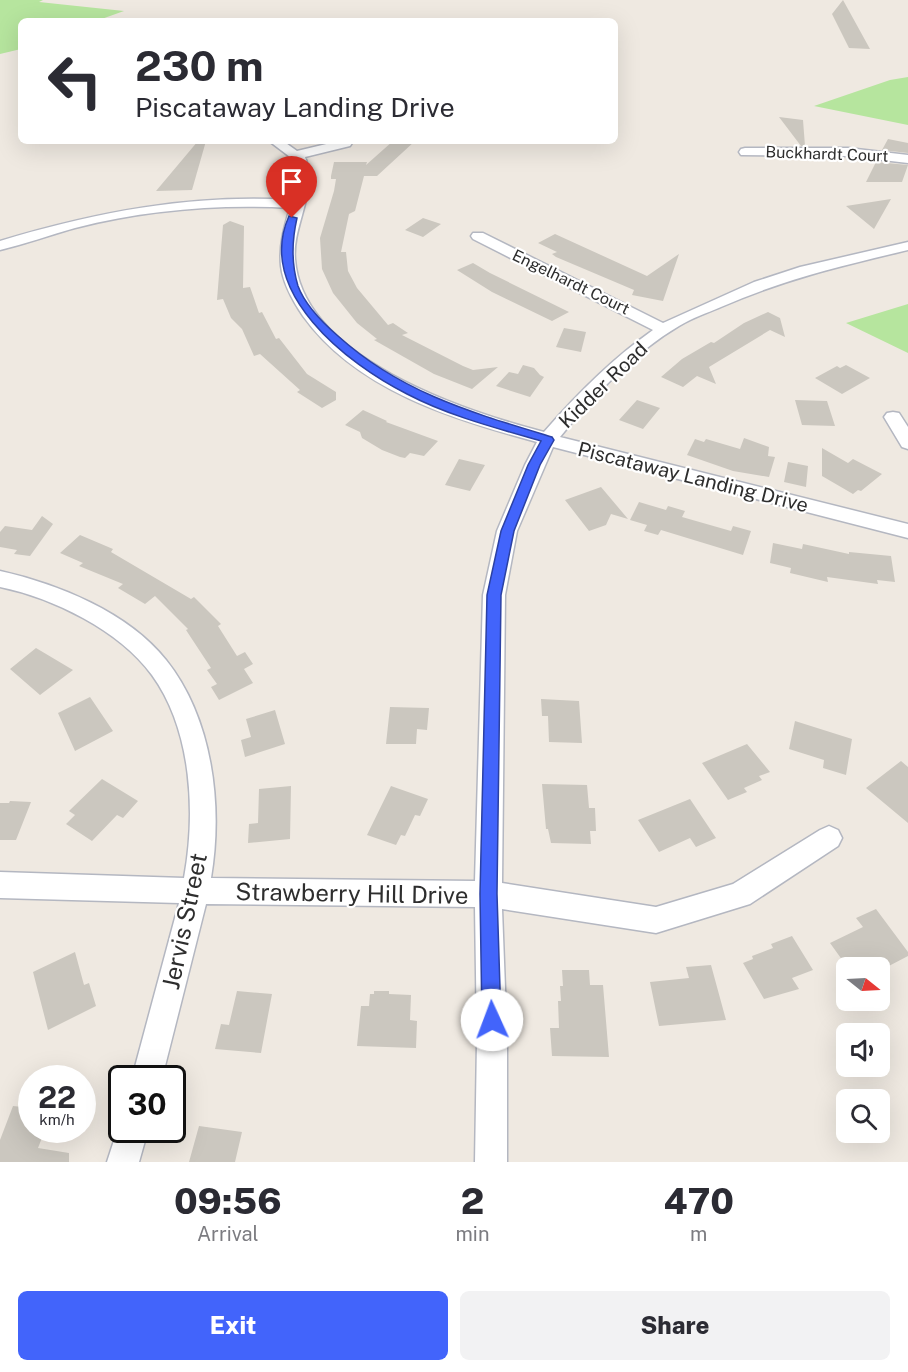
<!DOCTYPE html>
<style>
body{margin:0;font-family:"Public Sans",sans-serif;background:#f2f2f3;color:#2b2b33;height:100vh;display:flex;flex-direction:column;font-size:22px;white-space:nowrap}
*{box-sizing:border-box;margin:0}
p{font-size:20px;color:#7c7c81}
.icon{flex:none;width:33px;height:33px;fill:none;stroke:currentColor;stroke-width:2;stroke-linecap:round;stroke-linejoin:round}
.map{position:relative;height:1162px;overflow:hidden}
.details{display:flex;flex-direction:column;background:#fff;flex:1}
.details>*{flex:none}
.hud{position:absolute;left:18px;top:18px;width:600px;height:126px;border-radius:9px;box-shadow:0 6px 24px #0002;background:#fff;color:#2b2b33;overflow:hidden}
.needle{width:39px;rotate:108deg}
.tools{position:absolute;left:836px;top:957px;display:grid;gap:12px}
.tools a{display:grid;place-items:center;width:54px;height:54px;border-radius:9px;background:#fff;box-shadow:0 6px 24px #0002;font-size:30px}
.speed{position:absolute;left:18px;top:1065px;display:flex;gap:12px;font-size:30px;font-weight:700;text-align:center}
.speed>*{display:grid;place-content:center;width:78px;height:78px;border-radius:50%;background:#fff;box-shadow:0 6px 24px #0002;line-height:1}
.speed small{font-size:15px;font-weight:400}
.speed .limit{border:3px solid #111;border-radius:9px;background:#fff;color:#111}
.pin{position:absolute;display:grid;place-items:center;width:51px;height:51px;color:#fff;margin:-62px -26px;border-radius:50% 50% 50% 0;rotate:-45deg;box-shadow:0 0 6px #0007}
.pin .icon{rotate:45deg}
.me{position:absolute;width:66px;margin:-33px;rotate:358deg;stroke-linejoin:round;filter:drop-shadow(0 0 4px #0008)}
.turn{display:flex;align-items:center;gap:21px;height:126px;padding:0 18px;font-size:27px}
.turn .icon{width:78px;height:78px;stroke-width:2.5}
.turn b{display:block;font-size:42px;line-height:51px}
.eta{display:flex;justify-content:space-evenly;align-items:center;height:102px;text-align:center}
.eta b{font-size:36px;font-weight:800;line-height:42px}
.button{display:flex;gap:12px;margin-top:auto;padding:12px 18px}
.button a{flex:1;height:69px;border-radius:9px;background:#4264fb;color:#fff;font-size:24px;font-weight:800;line-height:69px;text-align:center}
.button a+a{background:#f2f2f3;color:#2b2b33}
.map>svg:first-child{display:block}
.green{fill:#b6e59e}
.building{fill:#cbc7bf}
.lines{fill:none;stroke-linecap:round;stroke-linejoin:round}
.minor-casing{stroke:#b4b7c1;stroke-width:3}
.minor{fill:#fff;fill-rule:evenodd}
.route{fill:#4264fb;stroke:#2b41a3;stroke-width:1.5}
.labels{text-anchor:middle;dominant-baseline:central;stroke-width:4.5;stroke-linejoin:round;paint-order:stroke}
.far-street-label{font-size:16px;fill:#2e2e2e;stroke:#fff}
.street-label{font-size:20px;fill:#2e2e2e;stroke:#fff}
.near-street-label{font-size:24px;fill:#2e2e2e;stroke:#fff}
</style>
<div class="map">
<svg width="908" height="1162" viewBox="0 0 908 1162">
<rect width="100%" height="100%" fill="#efe9e1"/>
<!-- green -->
<path class="green" d="M 0,0 L 43,0 L 39,2 L 124,11 L 96,21 L 21,21 L 21,49 L 0,54 Z
M 908,77 L 908,125 L 814,106 L 890,80 Z
M 908,304 L 908,353 L 846,323 Z"/>
<!-- building -->
<path class="building" d="M 843,0 L 870,49 L 849,48 L 832,14 Z
M 779,117 L 803,120 L 805,146 L 801,146 Z
M 888,139 L 908,143 L 908,153 L 882,150 Z
M 198,141 L 206,141 L 192,190 L 156,191 Z
M 393,141 L 415,141 L 377,176 L 364,176 L 355,211 L 349,214 L 341,252 L 346,252 L 348,271 L 357,288 L 388,325 L 393,323 L 408,333 L 402,335 L 463,366 L 473,370 L 498,367 L 472,389 L 434,374 L 374,340 L 377,339 L 357,323 L 333,293 L 322,269 L 320,238 L 334,191 L 336,179 L 331,179 L 331,176 L 334,162 L 367,162 L 366,165 Z
M 876,162 L 908,165 L 902,182 L 866,182 Z
M 891,199 L 874,229 L 846,206 Z
M 423,218 L 441,224 L 423,237 L 405,230 Z
M 230,221 L 244,226 L 243,288 L 250,287 L 259,313 L 262,312 L 276,339 L 279,338 L 307,374 L 336,392 L 336,400 L 322,408 L 297,392 L 300,390 L 260,354 L 254,356 L 242,329 L 231,318 L 223,299 L 217,300 L 223,225 Z
M 555,234 L 647,276 L 679,254 L 663,301 L 632,295 L 634,290 L 556,257 L 552,254 L 557,252 L 538,243 Z
M 473,263 L 490,273 L 569,312 L 552,321 L 492,292 L 457,270 Z
M 768,312 L 780,318 L 785,337 L 770,330 L 709,367 L 716,384 L 697,376 L 683,387 L 661,377 L 682,359 L 711,342 L 714,343 L 744,323 Z
M 564,328 L 586,332 L 581,352 L 556,347 Z
M 523,365 L 534,368 L 540,375 L 544,377 L 530,397 L 496,386 L 509,372 L 518,374 Z
M 846,365 L 870,378 L 842,394 L 815,378 L 837,366 L 840,368 Z
M 637,400 L 660,408 L 643,429 L 619,420 Z
M 795,400 L 827,401 L 835,426 L 802,425 Z
M 363,410 L 387,421 L 386,422 L 438,441 L 424,456 L 410,453 L 405,458 L 400,457 L 382,450 L 362,438 L 360,432 L 345,425 Z
M 744,438 L 769,447 L 768,456 L 775,457 L 769,477 L 733,471 L 687,455 L 695,439 L 704,442 L 706,439 L 740,449 Z
M 822,448 L 848,463 L 853,459 L 882,474 L 861,491 L 858,490 L 853,494 L 822,476 Z
M 459,459 L 485,465 L 470,491 L 445,485 Z
M 788,462 L 808,466 L 806,487 L 784,482 Z
M 601,487 L 628,519 L 611,514 L 606,525 L 589,531 L 565,500 Z
M 639,502 L 666,510 L 668,506 L 685,511 L 682,517 L 731,531 L 733,526 L 751,531 L 743,555 L 661,530 L 658,535 L 644,531 L 647,525 L 630,520 Z
M 42,516 L 53,524 L 30,556 L 14,554 L 17,550 L 0,547 L 0,532 L 5,526 L 32,530 Z
M 80,535 L 113,549 L 111,552 L 191,599 L 194,597 L 221,624 L 218,626 L 237,656 L 245,652 L 253,664 L 244,669 L 253,683 L 219,700 L 211,687 L 217,684 L 207,670 L 211,668 L 186,630 L 188,629 L 155,596 L 145,604 L 118,588 L 123,584 L 79,566 L 83,563 L 60,553 Z
M 773,543 L 802,549 L 803,544 L 849,554 L 849,552 L 891,556 L 895,582 L 877,580 L 878,584 L 827,577 L 828,582 L 790,573 L 791,568 L 770,563 Z
M 36,648 L 73,670 L 40,695 L 10,669 Z
M 90,697 L 113,731 L 75,751 L 58,713 Z
M 541,699 L 579,701 L 582,743 L 549,742 L 548,716 L 542,716 Z
M 390,707 L 429,708 L 427,730 L 417,729 L 416,744 L 386,744 Z
M 275,710 L 285,744 L 245,757 L 241,740 L 251,737 L 246,719 Z
M 795,721 L 852,739 L 846,775 L 823,768 L 824,760 L 789,749 Z
M 747,744 L 770,772 L 759,776 L 762,780 L 744,788 L 747,792 L 728,800 L 702,763 Z
M 901,761 L 908,767 L 908,823 L 866,788 Z
M 102,779 L 138,801 L 123,818 L 117,815 L 92,841 L 66,824 L 75,815 L 69,811 Z
M 542,784 L 587,785 L 589,808 L 595,808 L 596,831 L 590,831 L 591,844 L 551,843 L 548,829 L 546,829 Z
M 291,786 L 290,839 L 248,843 L 249,824 L 258,823 L 259,789 Z
M 391,786 L 428,799 L 420,816 L 415,815 L 405,836 L 401,835 L 396,845 L 367,835 Z
M 690,799 L 716,838 L 696,847 L 690,838 L 659,852 L 638,820 Z
M 10,801 L 31,802 L 16,840 L 0,840 L 0,803 L 9,803 Z
M 876,909 L 908,952 L 908,956 L 885,968 L 848,968 L 830,943 L 863,927 L 856,918 Z
M 792,936 L 813,970 L 792,978 L 799,989 L 764,999 L 743,963 L 753,959 L 752,956 L 773,948 L 771,944 Z
M 75,952 L 84,985 L 89,983 L 96,1006 L 48,1030 L 33,972 Z
M 711,965 L 726,1020 L 659,1026 L 650,982 L 689,978 L 686,967 Z
M 562,970 L 589,970 L 590,985 L 603,985 L 609,1057 L 552,1056 L 550,1028 L 559,1028 L 558,1001 L 561,1001 L 560,986 L 563,986 Z
M 237,991 L 272,994 L 261,1053 L 215,1049 L 221,1024 L 229,1025 Z
M 374,991 L 389,991 L 389,994 L 411,995 L 410,1020 L 417,1021 L 416,1048 L 357,1046 L 361,1006 L 369,1006 L 370,994 L 374,994 Z
M 13,1106 L 32,1108 L 32,1130 L 45,1130 L 38,1148 L 69,1153 L 69,1162 L 0,1162 L 0,1140 Z
M 199,1126 L 242,1132 L 235,1162 L 189,1162 Z"/>
<g class="lines">
<defs>
<path id="minor" d="M 269,141 L 283,141 L 297,151 L 339,141 L 352,143 L 350,146 L 305,157 C 319,189 292,226 295,259 C 302,358 464,411 544,432 C 577,394 612,359 653,330 L 473,239 L 471,236 L 473,233 L 483,233 L 663,323 L 754,282 L 800,267 L 908,242 L 908,250 C 841,266 785,279 721,307 C 707,313 692,318 679,326 C 633,353 594,396 560,437 L 908,524 L 908,538 L 553,447 L 517,531 L 505,595 L 502,883 L 656,907 L 733,884 L 820,830 L 829,826 L 838,830 L 842,838 L 838,846 L 750,904 L 656,933 L 502,909 L 507,1041 L 507,1162 L 475,1162 L 477,1041 L 475,907 L 206,904 L 162,1078 L 132,1078 L 179,903 L 0,898 L 0,872 L 184,878 C 196,813 192,730 152,675 C 119,630 53,598 0,587 L 0,571 C 58,584 128,612 166,660 C 213,719 223,806 211,878 L 475,881 L 483,595 L 497,531 L 525,465 L 537,442 C 454,420 356,390 303,316 C 293,301 283,284 281,266 C 279,246 284,227 290,208 C 218,204 146,210 75,228 C 50,235 25,244 0,250 L 0,241 C 96,212 191,194 292,200 L 296,175 L 294,160 Z
M 745,148 L 848,148 L 908,155 L 908,163 L 848,156 L 741,155 L 739,152 L 741,149 Z
M 893,412 L 899,413 L 908,427 L 908,449 L 902,447 L 884,417 L 887,413 Z
M 121,1119 L 122,1130 L 148,1130 L 139,1162 L 107,1162 Z"/>
</defs>
<!-- minor casing -->
<use href="#minor" class="minor-casing"/>
<!-- minor -->
<use href="#minor" class="minor"/>
</g>
<!-- route -->
<path class="route" d="M 289,216 L 297,218 C 292,240 291,263 298,286 C 305,305 323,323 338,336 C 401,393 473,413 552,437 L 554,440 L 540,465 L 514,531 L 501,595 L 497,894 L 501,1020 L 499,1027 L 492,1030 L 485,1027 L 482,1020 L 480,894 L 487,595 L 501,531 L 528,465 L 541,441 C 496,428 449,416 407,394 C 347,364 255,292 289,216 Z"/>
<g class="labels">
<!-- far-street labels -->
<g class="far-street-label">
<text transform="translate(827 154) rotate(2)">Buckhardt Court</text>
<text transform="translate(571 282) rotate(26)">Engelhardt Court</text>
</g>
<!-- street labels -->
<g class="street-label">
<text transform="translate(603 385) rotate(-44)">Kidder Road</text>
<text transform="translate(693 477) rotate(14)">Piscataway Landing Drive</text>
</g>
<!-- near-street labels -->
<g class="near-street-label">
<text transform="translate(352 893) rotate(1)">Strawberry Hill Drive</text>
<text transform="translate(184 921) rotate(-78)">Jervis Street</text>
</g>
</g>
</svg>
<div class="tools">
<a><svg class="needle" viewBox="-14 -14 28 28"><path d="M0-13l5 13h-10z" fill="#e53935"/><path d="M0 13l5-13h-10z" fill="#7c7c81"/></svg></a>
<a><svg class="icon" aria-label="sound" viewBox="0 0 24 24"><path d="M4 9h4l5-4v14l-5-4H4zM17 9q2 3 0 6"/></svg></a>
<a><svg class="icon" aria-label="search" viewBox="0 0 24 24"><circle cx="10" cy="10" r="6"/><path d="M15 15l6 6"/></svg></a>
</div>
<div class="speed"><div>22<small>km/h</small></div><div class="limit">30</div></div>
<div class="pin" style="left:292px;top:218px;background:#d93025"><svg class="icon" aria-label="arrive" viewBox="0 0 24 24"><path d="M6 21V4h12l-3 4 3 4H6"/></svg></div>
<svg class="me" style="left:492px;top:1020px" viewBox="-20 -20 40 40"><circle r="19" fill="#fff"/><path d="M0-13L10 11 0 6-10 11z" fill="#4264fb"/></svg>
<div class="hud">
<div class="turn"><svg class="icon" aria-label="left" viewBox="0 0 24 24"><path d="M17 20v-9H6M10 6l-5 5 5 5"/></svg><div><b>230 m</b>Piscataway Landing Drive</div></div>
</div>
</div>
<section class="details">
<div class="eta">
<div><b>09:56</b><p>Arrival</p></div>
<div><b>2</b><p>min</p></div>
<div><b>470</b><p>m</p></div>
</div>
<div class="button"><a>Exit</a><a>Share</a></div>
</section>
